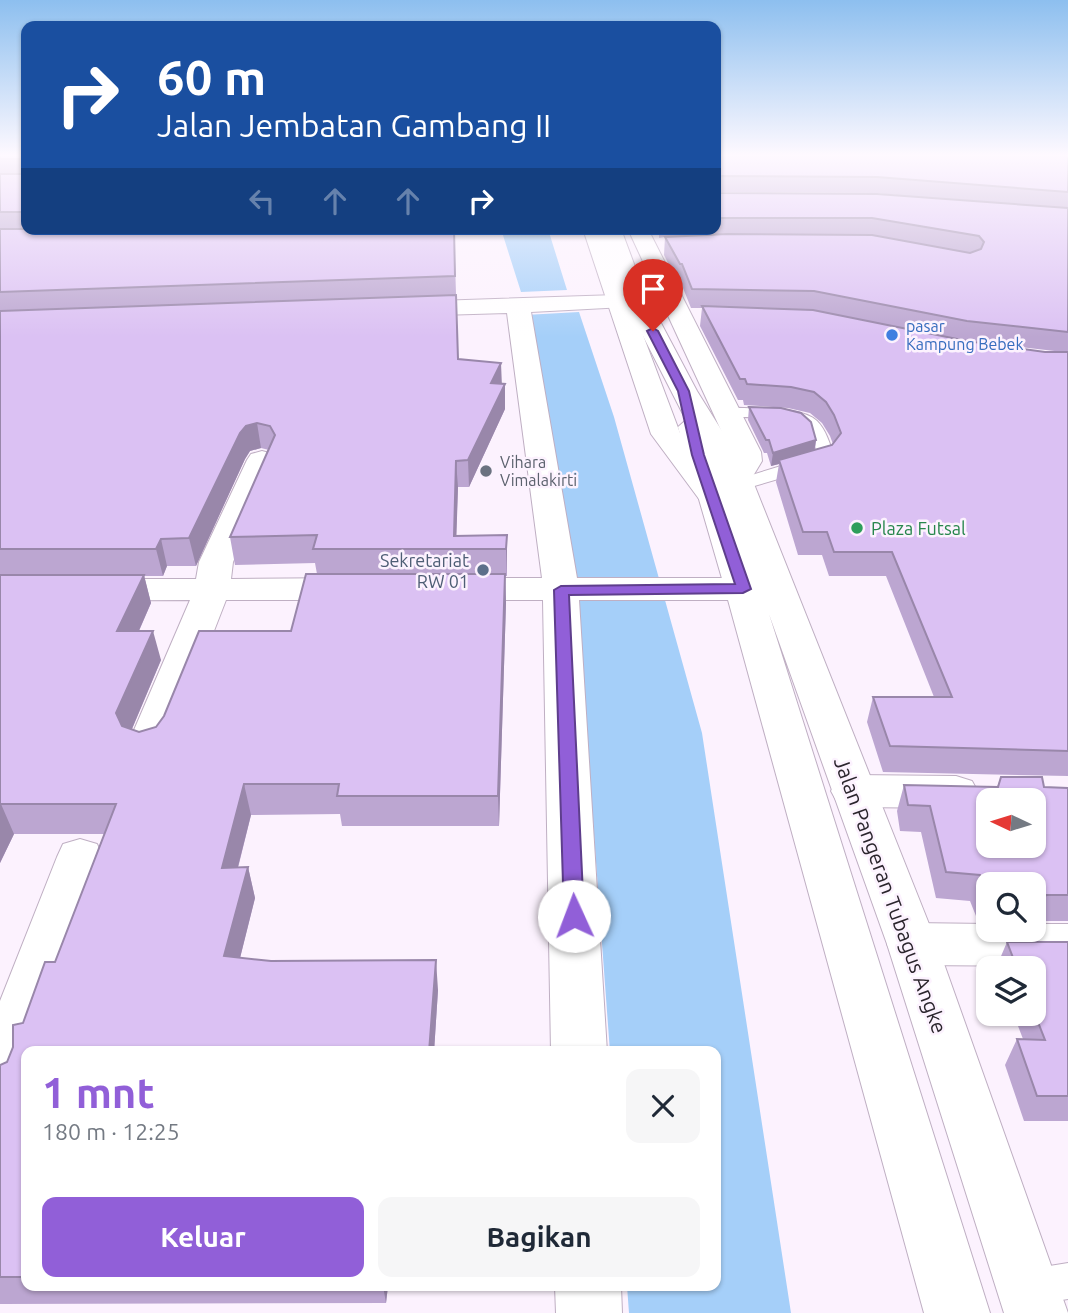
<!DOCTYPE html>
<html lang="id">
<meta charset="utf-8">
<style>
body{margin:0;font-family:Ubuntu,sans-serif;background:#f6f6f7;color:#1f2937;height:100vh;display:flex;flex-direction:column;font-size:26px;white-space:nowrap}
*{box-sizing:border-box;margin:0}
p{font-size:23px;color:#747a83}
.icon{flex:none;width:38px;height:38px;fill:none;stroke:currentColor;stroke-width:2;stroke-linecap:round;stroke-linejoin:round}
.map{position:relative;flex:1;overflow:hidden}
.sheet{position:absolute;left:21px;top:1046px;width:700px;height:245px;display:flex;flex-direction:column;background:#fff;border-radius:14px;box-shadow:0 2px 5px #0004}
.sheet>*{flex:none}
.banner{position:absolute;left:21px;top:21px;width:700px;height:214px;border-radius:14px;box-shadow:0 2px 5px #0004;background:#1a4fa0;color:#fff;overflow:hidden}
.needle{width:46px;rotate:274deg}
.buttons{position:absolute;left:976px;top:788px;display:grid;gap:14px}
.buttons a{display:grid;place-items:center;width:70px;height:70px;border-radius:14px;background:#fff;box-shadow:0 2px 5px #0004;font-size:35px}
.pin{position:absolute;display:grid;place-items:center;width:60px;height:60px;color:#fff;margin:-72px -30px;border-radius:50% 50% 50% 0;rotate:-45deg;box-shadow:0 0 7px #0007}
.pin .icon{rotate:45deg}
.me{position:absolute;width:77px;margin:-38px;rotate:358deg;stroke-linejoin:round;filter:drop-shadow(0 0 5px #0008)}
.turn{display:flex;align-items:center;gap:24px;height:147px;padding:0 21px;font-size:32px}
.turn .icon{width:91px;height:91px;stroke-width:2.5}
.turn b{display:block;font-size:49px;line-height:60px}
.lanes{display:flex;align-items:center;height:66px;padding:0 21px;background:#0003;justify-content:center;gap:35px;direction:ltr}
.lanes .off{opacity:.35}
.round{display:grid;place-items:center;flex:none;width:74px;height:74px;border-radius:14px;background:#f6f6f7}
.summary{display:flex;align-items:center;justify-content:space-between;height:119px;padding:0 21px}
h1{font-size:42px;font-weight:700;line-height:52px;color:#915fd8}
.cta{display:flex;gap:14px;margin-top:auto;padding:14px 21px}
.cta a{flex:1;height:80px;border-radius:14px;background:#915fd8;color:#fff;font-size:28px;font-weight:700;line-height:80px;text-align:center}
.cta a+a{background:#f6f6f7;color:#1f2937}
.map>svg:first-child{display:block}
.water{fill:#a5cff9}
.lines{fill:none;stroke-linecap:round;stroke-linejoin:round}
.service-casing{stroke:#bfafc3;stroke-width:2}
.minor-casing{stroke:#bfafc3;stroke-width:2}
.tertiary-casing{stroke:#bfafc3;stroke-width:2}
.secondary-casing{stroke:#bfafc3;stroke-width:2}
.service{fill:#fff;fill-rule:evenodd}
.minor{fill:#fff;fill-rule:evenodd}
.tertiary{fill:#fff;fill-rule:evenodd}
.secondary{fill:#fff;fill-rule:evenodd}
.wall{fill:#bca6d1;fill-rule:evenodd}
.shaded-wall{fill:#9987aa}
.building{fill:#dbc1f3;stroke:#9987aa;stroke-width:2;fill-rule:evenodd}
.route{fill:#915fd8;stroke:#5e3e8c;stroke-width:2}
.shop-dot{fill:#3f7fe0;stroke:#fcf2fe;stroke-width:2.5}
.worship-dot{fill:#6b7280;stroke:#fcf2fe;stroke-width:2.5}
.leisure-dot{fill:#2e9e5b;stroke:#fcf2fe;stroke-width:2.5}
.service-dot{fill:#5c6f8a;stroke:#fcf2fe;stroke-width:2.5}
.labels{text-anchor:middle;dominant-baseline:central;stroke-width:5;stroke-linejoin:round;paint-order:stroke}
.far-shop-label{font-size:16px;fill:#366cbe;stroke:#fcf2fe;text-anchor:start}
.far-worship-label{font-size:16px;fill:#5b616d;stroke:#fcf2fe;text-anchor:start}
.leisure-label{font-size:18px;fill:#27864d;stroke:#fcf2fe;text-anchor:start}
.service-label{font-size:18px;fill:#4e5e75;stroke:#fcf2fe;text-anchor:end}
.near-street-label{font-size:21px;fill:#2b252d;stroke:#fcf2fe}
</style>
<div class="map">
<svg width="1068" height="1313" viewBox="0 0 1068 1313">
<rect width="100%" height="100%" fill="#fcf2fe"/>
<!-- water -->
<path class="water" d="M 501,229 L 548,229 L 567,290 L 521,292 Z
M 579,312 L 614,417 L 702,733 L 791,1313 L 629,1313 L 627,1286 L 716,1286 L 716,1052 L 610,1052 L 579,631 L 525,315 Z"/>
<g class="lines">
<defs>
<path id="service" d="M 728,407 C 751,410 800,405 817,421 C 826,430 830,444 834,456 L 826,465 L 744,489 L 732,489 L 729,485 L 732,481 L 817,455 C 815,446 813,435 807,428 C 793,413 743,420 723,415 L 720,412 Z
M 1068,1263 L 1068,1299 L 1031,1305 L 1018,1300 L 1013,1287 L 1018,1274 L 1031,1269 Z"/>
<path id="minor" d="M 617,295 L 625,297 L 629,302 L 625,307 L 531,312 L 577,578 L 743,578 L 756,581 L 761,589 L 756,597 L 743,600 L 579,600 L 607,1052 L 551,1052 L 543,600 L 455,600 L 442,597 L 437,589 L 442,581 L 455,578 L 542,578 L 507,313 L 406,316 L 398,314 L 394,309 L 398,304 L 406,302 Z
M 262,451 L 273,454 L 277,460 L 233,562 L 231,579 L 353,578 L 366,581 L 371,589 L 366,597 L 353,600 L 226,600 L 170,744 L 164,754 L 149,759 L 134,754 L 128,744 L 190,600 L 0,601 L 0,579 L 196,579 L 199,562 L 247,460 L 251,454 Z
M 853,775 L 956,776 L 972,781 L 978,792 L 972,803 L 956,808 L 853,807 L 837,802 L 831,791 L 837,780 Z
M 80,839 L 97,844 L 103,857 L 35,1052 L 26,1052 L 26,1077 L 20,1091 L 0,1099 L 0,1001 L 57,857 L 63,844 Z
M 912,923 L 989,924 L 989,929 L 1034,929 L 1034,924 L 1068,924 L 1068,966 L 912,965 L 894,959 L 887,944 L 894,929 Z
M 555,1286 L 621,1286 L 622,1313 L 556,1313 Z"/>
<path id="tertiary" d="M 583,229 L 603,229 L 680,433 L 726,492 L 721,499 L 710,501 L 699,499 L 651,434 Z
M 628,229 L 648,229 L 761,452 L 762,461 L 747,486 L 736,488 L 725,486 L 720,479 L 732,461 L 731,452 Z"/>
<path id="secondary" d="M 601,229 L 621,229 L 644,291 L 697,391 L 752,479 L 937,944 L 1068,1313 L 1004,1313 L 887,944 L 769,614 L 990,1313 L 924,1313 L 725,589 L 678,427 L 686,420 L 620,291 Z"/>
</defs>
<!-- service casing -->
<use href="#service" class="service-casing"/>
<!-- minor casing -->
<use href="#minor" class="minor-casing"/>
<!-- tertiary casing -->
<use href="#tertiary" class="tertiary-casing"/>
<!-- secondary casing -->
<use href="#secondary" class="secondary-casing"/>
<!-- service -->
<use href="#service" class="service"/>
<!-- minor -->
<use href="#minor" class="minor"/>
<!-- tertiary -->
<use href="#tertiary" class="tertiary"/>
<!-- secondary -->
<use href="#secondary" class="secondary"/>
</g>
<!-- wall -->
<path class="wall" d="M 0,154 L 26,154 L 26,229 L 454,229 L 458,359 L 502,384 L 505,384 L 505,409 L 469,487 L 458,487 L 456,536 L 507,535 L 507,576 L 505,576 L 506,603 L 499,826 L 342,826 L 340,814 L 251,815 L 238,868 L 248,867 L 255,898 L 240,958 L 438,990 L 434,1052 L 26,1052 L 26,1286 L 388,1286 L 386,1303 L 0,1304 L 0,1065 L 7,1062 L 23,1023 L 55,962 L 104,834 L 14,834 L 0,863 ZM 261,448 L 269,450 L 230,537 L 235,565 L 315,563 L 317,574 L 291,631 L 156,727 L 139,732 L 132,729 L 161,660 L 139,631 L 151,603 L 144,576 L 163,576 L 167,566 L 196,566 L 245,459 L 250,451 Z
M 716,154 L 1068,154 L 1068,776 L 883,772 L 867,722 L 873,697 L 934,697 L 886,576 L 829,576 L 822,555 L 798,555 L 776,482 L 779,464 L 771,466 L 767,453 L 764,453 L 748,420 L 749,407 L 816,440 L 815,450 L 833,444 L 830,436 L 822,423 L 810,413 L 788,408 L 744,405 L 743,400 L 738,400 L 700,326 L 702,308 L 691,308 L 681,283 L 678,283 L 664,255 L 665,237 L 659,238 L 659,234 L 653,233 L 651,229 L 716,229 ZM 717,192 L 874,193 L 954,200 L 718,193 ZM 962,340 L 1063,352 L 1045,352 Z
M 1001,777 L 1044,787 L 1068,788 L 1068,921 L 1034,921 L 1034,884 L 989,884 L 989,921 L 978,921 L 970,901 L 936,898 L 921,832 L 900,831 L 897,811 L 904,785 L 997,787 Z
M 1007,942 L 1068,942 L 1068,1121 L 1024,1121 L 1005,1065 L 1017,1039 L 1023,1039 L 1013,1013 L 1034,1013 L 1034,968 L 996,968 Z"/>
<!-- shaded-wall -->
<path class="shaded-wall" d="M 501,363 L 502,387 L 491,383 Z
M 505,384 L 505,409 L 469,487 L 468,460 Z
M 257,423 L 261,448 L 250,451 L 245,459 L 196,566 L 189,538 L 240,433 L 246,426 Z
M 816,440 L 814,453 L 779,460 L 779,464 L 771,466 L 773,453 Z
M 456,461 L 458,487 L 456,549 L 454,536 Z
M 507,535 L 507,576 L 506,549 Z
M 161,539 L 167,566 L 163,576 L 156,549 Z
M 505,574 L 506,603 L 499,826 L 498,796 Z
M 144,575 L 151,603 L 126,660 L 117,631 Z
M 153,631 L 161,660 L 126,743 L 116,713 Z
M 244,784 L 251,815 L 230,898 L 222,868 Z
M 1,804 L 14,834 L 0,863 L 0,805 Z
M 248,867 L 255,898 L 233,986 L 224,956 Z
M 436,960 L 438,990 L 434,1052 L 429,1052 Z
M 383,1286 L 388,1286 L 386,1303 Z"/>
<!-- building -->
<path class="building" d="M 0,154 L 26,154 L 26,212 L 0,212 L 0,174 L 23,174 L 23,159 L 0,159 Z
M 716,154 L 952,154 L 1068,155 L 1068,192 L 877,177 L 718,176 L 716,178 Z
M 716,191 L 718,193 L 877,194 L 1068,208 L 1068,332 L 967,321 L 814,291 L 692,289 L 682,264 L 680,264 L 665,237 L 727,234 L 872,235 L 970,253 L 981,249 L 984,242 L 979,236 L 872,218 L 716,218 Z
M 0,229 L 454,229 L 455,276 L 0,292 Z
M 456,295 L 458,359 L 501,363 L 491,383 L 505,384 L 468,460 L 456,461 L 454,536 L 507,535 L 506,549 L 313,549 L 317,535 L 230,537 L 275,435 L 270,426 L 257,423 L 246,426 L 240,433 L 189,538 L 161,539 L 156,549 L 0,549 L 0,311 Z
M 702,306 L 813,310 L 967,341 L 1045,352 L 1068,352 L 1068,751 L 890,746 L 873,697 L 952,697 L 892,552 L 834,552 L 827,532 L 803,532 L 779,460 L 832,445 L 841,433 L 834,415 L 826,402 L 814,392 L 791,387 L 747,384 L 745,379 L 740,379 Z
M 749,407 L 781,408 L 801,413 L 811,422 L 816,440 L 773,453 L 769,440 L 766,440 Z
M 306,574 L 505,574 L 498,796 L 337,796 L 339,784 L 244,784 L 222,868 L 248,867 L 224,956 L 271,961 L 436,960 L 429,1052 L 26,1052 L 26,1277 L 0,1277 L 0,1065 L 7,1062 L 13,1047 L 13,1025 L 23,1023 L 45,962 L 55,962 L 116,804 L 1,804 L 0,805 L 0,575 L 144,575 L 117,631 L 153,631 L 116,713 L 122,726 L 139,732 L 156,727 L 164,716 L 199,631 L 291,631 Z
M 1001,777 L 1042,777 L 1044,787 L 1068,788 L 1068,895 L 1046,895 L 1043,900 L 1034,900 L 1034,884 L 989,884 L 988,895 L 980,875 L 946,872 L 930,806 L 908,805 L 904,785 L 998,787 ZM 989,800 L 1034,800 L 1034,845 L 989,845 Z
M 1007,942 L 1068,942 L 1068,1096 L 1037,1096 L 1017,1039 L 1045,1040 L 1034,1012 L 1034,968 L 1017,968 Z"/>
<!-- sky -->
<linearGradient id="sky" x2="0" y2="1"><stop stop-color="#8dbfef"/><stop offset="0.46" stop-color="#fef9ff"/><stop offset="1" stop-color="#fef9ff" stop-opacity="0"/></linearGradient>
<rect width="1068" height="337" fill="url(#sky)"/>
<!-- route -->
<path class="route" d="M 653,328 L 658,331 L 689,391 L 704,455 L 751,589 L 743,593 L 569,595 L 584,916 L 581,922 L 574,924 L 567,922 L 564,916 L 554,590 L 561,586 L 735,584 L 692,455 L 678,391 L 647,331 Z"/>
<!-- markers -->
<circle class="shop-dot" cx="892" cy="335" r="7"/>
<circle class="worship-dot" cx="486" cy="471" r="7"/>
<circle class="leisure-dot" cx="857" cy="528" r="7"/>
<circle class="service-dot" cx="483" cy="570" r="7"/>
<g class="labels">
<!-- far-shop labels -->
<g class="far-shop-label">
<text x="906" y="326">pasar<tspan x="906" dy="18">Kampung Bebek</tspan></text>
</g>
<!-- far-worship labels -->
<g class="far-worship-label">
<text x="500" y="462">Vihara<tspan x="500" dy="18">Vimalakirti</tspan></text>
</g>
<!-- leisure labels -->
<g class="leisure-label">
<text x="871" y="528">Plaza Futsal</text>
</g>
<!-- service labels -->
<g class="service-label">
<text x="469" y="560">Sekretariat<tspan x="469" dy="21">RW 01</tspan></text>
</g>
<!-- near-street labels -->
<g class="near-street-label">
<text transform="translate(891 895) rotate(70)">Jalan Pangeran Tubagus Angke</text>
</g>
</g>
</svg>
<div class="buttons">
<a><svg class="needle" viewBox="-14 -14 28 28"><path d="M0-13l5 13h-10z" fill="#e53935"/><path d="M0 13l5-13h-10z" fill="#747a83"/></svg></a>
<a><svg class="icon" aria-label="search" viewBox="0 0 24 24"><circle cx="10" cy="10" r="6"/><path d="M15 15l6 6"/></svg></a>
<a><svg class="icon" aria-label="layers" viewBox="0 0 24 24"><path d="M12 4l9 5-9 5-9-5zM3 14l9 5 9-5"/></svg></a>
</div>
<div class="pin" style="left:653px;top:331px;background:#d93025"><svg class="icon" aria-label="arrive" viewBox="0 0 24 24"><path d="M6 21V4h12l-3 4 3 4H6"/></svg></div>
<svg class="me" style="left:574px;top:916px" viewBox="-20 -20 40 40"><circle r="19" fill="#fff"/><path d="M0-13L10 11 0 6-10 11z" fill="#915fd8"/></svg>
<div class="banner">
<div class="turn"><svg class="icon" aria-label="right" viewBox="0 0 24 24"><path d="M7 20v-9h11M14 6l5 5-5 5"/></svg><div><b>60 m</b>Jalan Jembatan Gambang II</div></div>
<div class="lanes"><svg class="icon off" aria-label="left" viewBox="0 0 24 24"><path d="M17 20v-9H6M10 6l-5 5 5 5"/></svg><svg class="icon off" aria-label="ahead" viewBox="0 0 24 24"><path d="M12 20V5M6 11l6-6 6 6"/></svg><svg class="icon off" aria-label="ahead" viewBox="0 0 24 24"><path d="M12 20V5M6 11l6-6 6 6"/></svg><svg class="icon" aria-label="right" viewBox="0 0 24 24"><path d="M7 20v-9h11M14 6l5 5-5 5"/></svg></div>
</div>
<section class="sheet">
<div class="summary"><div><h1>1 mnt</h1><p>180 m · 12:25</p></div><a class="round"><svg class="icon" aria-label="close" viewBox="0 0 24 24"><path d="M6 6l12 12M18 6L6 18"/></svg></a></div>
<div class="cta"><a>Keluar</a><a>Bagikan</a></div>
</section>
</div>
